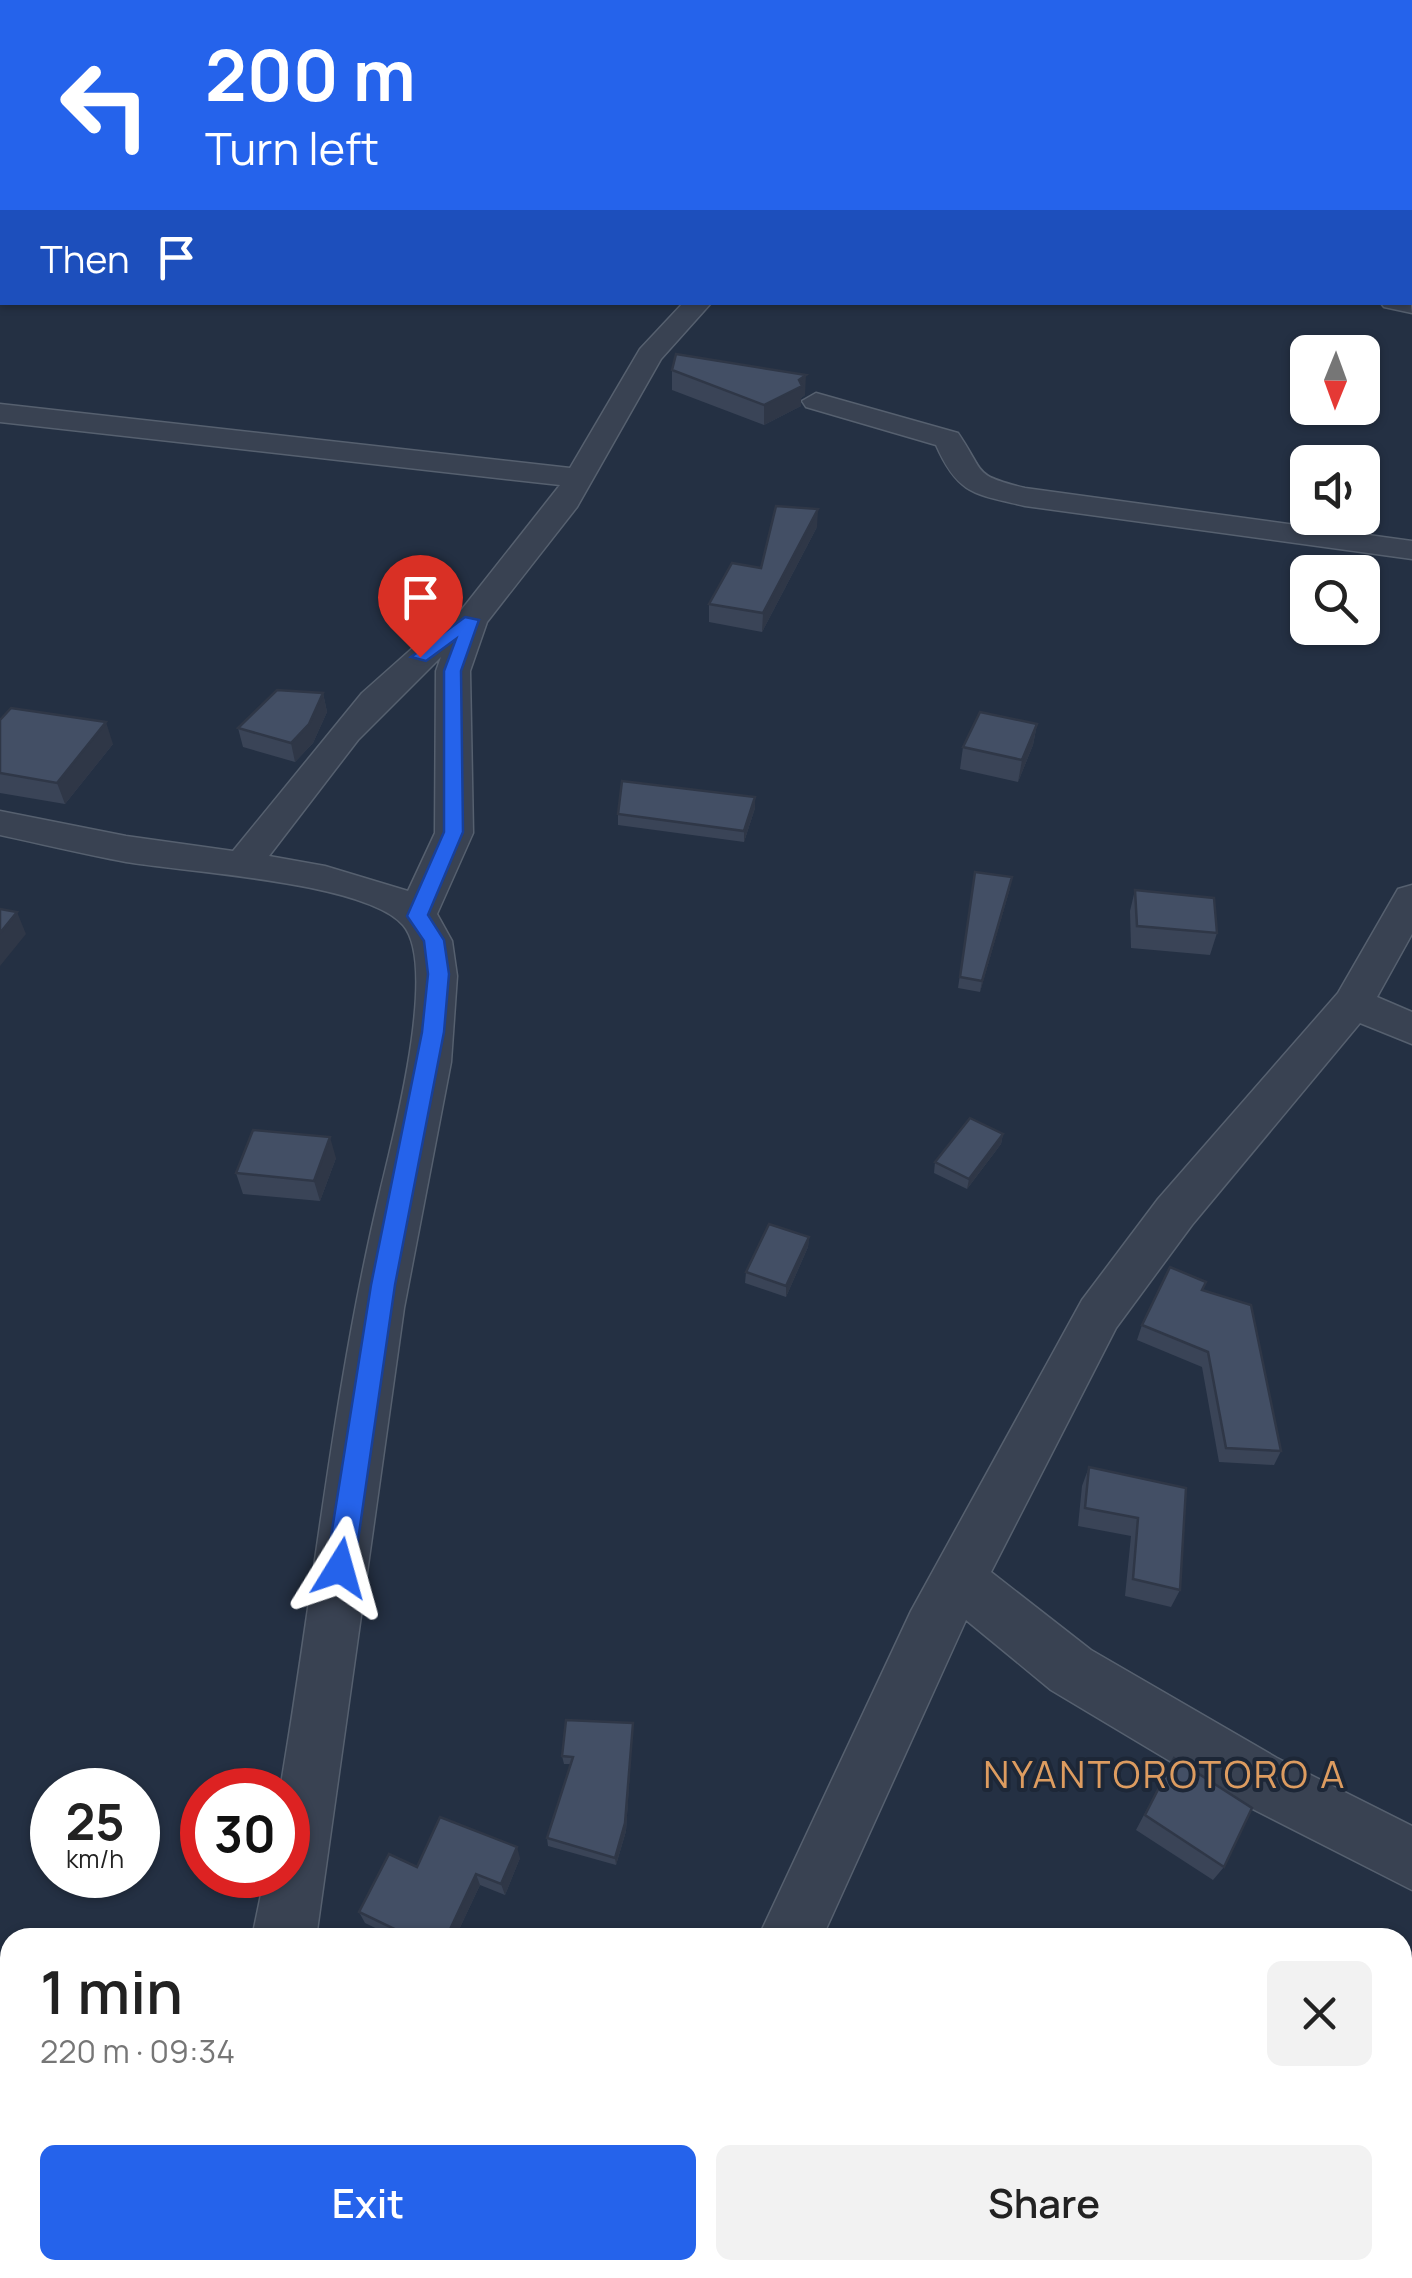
<!DOCTYPE html>
<meta charset="utf-8">
<style>
body{margin:0;font-family:Manrope,sans-serif;background:#f2f2f2;color:#222;height:100vh;display:flex;flex-direction:column;font-size:38px;white-space:nowrap}
*{box-sizing:border-box;margin:0}
p{font-size:32px;color:#767676}
.icon{flex:none;width:55px;height:55px;fill:none;stroke:currentColor;stroke-width:2;stroke-linecap:round;stroke-linejoin:round}
.map{position:relative;flex:1;overflow:hidden}
.drawer{position:absolute;left:0px;top:1928px;width:1412px;height:352px;display:flex;flex-direction:column;background:#fff;border-radius:30px 30px 0 0;box-shadow:0 2px 8px #0004}
.drawer>*{flex:none}
.banner{position:absolute;left:0px;top:0px;width:1412px;height:305px;box-shadow:0 2px 8px #0004;background:#2563eb;color:#fff;overflow:hidden}
.needle{width:65px;rotate:181deg}
.fabs{position:absolute;left:1290px;top:335px;display:grid;gap:20px}
.fabs a{display:grid;place-items:center;width:90px;height:90px;border-radius:15px;background:#fff;box-shadow:0 2px 8px #0004;font-size:50px}
.speed{position:absolute;left:30px;top:1768px;display:flex;gap:20px;font-size:50px;font-weight:700;text-align:center}
.speed>*{display:grid;place-content:center;width:130px;height:130px;border-radius:50%;background:#fff;box-shadow:0 2px 8px #0004;line-height:1}
.speed small{font-size:25px;font-weight:400}
.speed .limit{border:15px solid #d22;background:#fff;color:#111}
.pin{position:absolute;display:grid;place-items:center;width:85px;height:85px;color:#fff;margin:-102px -42px;border-radius:50% 50% 50% 0;rotate:-45deg;box-shadow:0 0 10px #0007}
.pin .icon{rotate:45deg}
.me{position:absolute;width:110px;margin:-55px;rotate:8deg;stroke-linejoin:round;filter:drop-shadow(0 0 8px #0008)}
.turn{display:flex;align-items:center;gap:35px;height:210px;padding:0 40px;font-size:45px}
.turn .icon{width:130px;height:130px;stroke-width:2.5}
.turn b{display:block;font-size:70px;line-height:85px}
.then{display:flex;align-items:center;height:95px;padding:0 40px;background:#0003;gap:20px;font-size:38px}
.round{display:grid;place-items:center;flex:none;width:105px;height:105px;border-radius:15px;background:#f2f2f2}
.summary{display:flex;align-items:center;justify-content:space-between;height:170px;padding:0 40px}
h1{font-size:60px;font-weight:600;line-height:75px}
.primary-button{display:flex;gap:20px;margin-top:auto;padding:20px 40px}
.primary-button a{flex:1;height:115px;border-radius:15px;background:#2563eb;color:#fff;font-size:40px;font-weight:600;line-height:115px;text-align:center}
.primary-button a+a{background:#f2f2f2;color:#222}
.map>svg:first-child{display:block}
.lines{fill:none;stroke-linecap:round;stroke-linejoin:round}
.street-casing{stroke:#56606f;stroke-width:3}
.street{fill:#394252;fill-rule:evenodd}
.wall{fill:#3a4457}
.shaded-wall{fill:#2f3747}
.building{fill:#434f65;stroke:#2f3747;stroke-width:2.5}
.route{fill:#2563eb;stroke:#184099;stroke-width:2.5}
.labels{text-anchor:middle;dominant-baseline:central;stroke-width:8;stroke-linejoin:round;paint-order:stroke}
.near-quarter-label{font-size:38px;letter-spacing:2.5px;fill:#dd9c60;stroke:#1d2737}
</style>
<div class="map">
<svg width="1412" height="2278" viewBox="0 0 1412 2278">
<rect width="100%" height="100%" fill="#243043"/>
<g class="lines">
<defs>
<path id="street" d="M 21,0 L 53,0 L 54,2 L 22,2 Z
M 1279,0 L 1297,0 L 1297,2 L 1279,2 Z
M 1386,0 L 1405,0 L 1406,2 L 1387,2 Z
M 0,139 L 2,139 L 2,153 L 0,153 Z
M 1410,156 L 1412,157 L 1412,171 L 1410,170 Z
M 1410,297 L 1412,313 L 1384,307 L 1380,302 L 1410,302 Z
M 684,302 L 712,302 L 661,359 L 577,507 L 487,622 L 470,671 L 473,833 L 437,914 L 452,941 L 457,976 L 451,1062 L 404,1308 L 316,1938 L 252,1938 L 265,1875 L 288,1875 L 288,1790 L 280,1790 C 314,1591 333,1389 380,1192 C 392,1141 439,966 403,925 C 366,882 186,872 126,862 C 84,854 42,844 0,835 L 0,811 L 126,836 L 233,851 L 362,693 L 425,637 L 459,613 L 560,485 L 0,422 L 0,404 L 570,468 L 640,349 ZM 441,657 L 436,671 L 435,833 L 408,891 L 325,866 L 269,856 L 358,740 Z
M 816,393 L 958,433 C 986,474 972,475 1025,488 L 1412,541 L 1412,559 L 1025,506 C 975,494 958,495 936,445 L 806,407 L 802,401 Z
M 1412,885 L 1412,934 L 1377,997 L 1412,1012 L 1412,1044 L 1360,1023 L 1192,1225 L 1116,1328 L 991,1572 L 1091,1650 L 1277,1758 L 1412,1826 L 1412,1890 L 1235,1800 L 1051,1690 L 966,1620 L 822,1938 L 758,1938 L 911,1611 L 1082,1300 L 1158,1199 L 1338,993 L 1398,889 Z
M 165,2270 L 235,2270 L 233,2278 L 161,2278 Z
M 599,2270 L 670,2270 L 667,2278 L 595,2278 Z
M 772,2270 L 842,2270 L 846,2278 L 774,2278 Z"/>
</defs>
<!-- street casing -->
<use href="#street" class="street-casing"/>
<!-- street -->
<use href="#street" class="street"/>
</g>
<!-- wall -->
<path class="wall" d="M 672,370 L 805,395 L 801,398 L 801,406 L 764,425 L 672,390 Z
M 817,527 L 762,632 L 709,622 L 709,604 Z
M 323,693 L 327,712 L 313,743 L 295,762 L 243,747 L 238,728 Z
M 0,720 L 113,744 L 65,804 L 0,793 Z
M 1037,724 L 1033,745 L 1018,782 L 960,769 L 963,747 Z
M 755,808 L 744,842 L 618,825 L 618,814 Z
M 975,872 L 1010,888 L 980,992 L 958,988 Z
M 1135,890 L 1217,933 L 1210,955 L 1131,948 L 1130,911 Z
M 1003,1134 L 1001,1144 L 967,1189 L 934,1173 L 935,1162 Z
M 336,1158 L 320,1201 L 243,1194 L 236,1173 Z
M 809,1237 L 808,1247 L 786,1297 L 745,1283 L 746,1272 Z
M 1202,1291 L 1281,1451 L 1274,1465 L 1219,1462 L 1202,1367 L 1137,1340 L 1142,1325 Z
M 1089,1467 L 1186,1488 L 1180,1590 L 1171,1607 L 1125,1596 L 1131,1536 L 1078,1526 L 1082,1486 Z
M 633,1723 L 626,1831 L 616,1865 L 548,1846 L 547,1838 L 571,1764 L 564,1764 L 562,1756 Z
M 1174,1758 L 1224,1867 L 1213,1880 L 1136,1830 Z
M 520,1858 L 505,1895 L 480,1885 L 455,1938 L 396,1938 L 365,1923 L 359,1912 L 417,1867 Z"/>
<!-- shaded-wall -->
<path class="shaded-wall" d="M 806,375 L 805,395 L 801,398 L 801,406 L 764,425 L 764,405 Z
M 818,509 L 817,527 L 762,632 L 763,613 Z
M 323,693 L 327,712 L 313,743 L 295,762 L 291,743 Z
M 106,722 L 113,744 L 65,804 L 57,783 Z
M 1037,724 L 1033,745 L 1018,782 L 1022,760 Z
M 755,797 L 755,808 L 744,842 L 744,831 Z
M 1012,877 L 1010,888 L 980,992 L 982,981 Z
M 17,912 L 26,934 L 0,966 L 0,933 Z
M 1003,1134 L 1001,1144 L 967,1189 L 969,1179 Z
M 330,1137 L 336,1158 L 320,1201 L 314,1181 Z
M 809,1237 L 808,1247 L 786,1297 L 786,1286 Z
M 633,1723 L 626,1831 L 616,1865 L 615,1858 Z
M 517,1847 L 520,1858 L 505,1895 L 501,1884 Z
M 476,1874 L 480,1885 L 455,1938 L 446,1938 Z
M 297,2270 L 302,2270 L 300,2278 L 294,2278 Z"/>
<!-- building -->
<path class="building" d="M 676,354 L 806,375 L 799,380 L 802,386 L 764,405 L 672,370 Z
M 776,506 L 818,509 L 763,613 L 709,604 L 732,563 L 761,568 Z
M 277,690 L 323,693 L 309,724 L 291,743 L 238,728 Z
M 11,708 L 106,722 L 57,783 L 0,773 L 0,720 Z
M 980,712 L 1037,724 L 1022,760 L 963,747 Z
M 622,781 L 755,797 L 744,831 L 618,814 Z
M 975,872 L 1012,877 L 982,981 L 960,977 Z
M 1135,890 L 1214,898 L 1217,933 L 1137,926 Z
M 0,909 L 17,912 L 0,933 Z
M 970,1118 L 1003,1134 L 969,1179 L 935,1162 Z
M 253,1130 L 330,1137 L 314,1181 L 236,1173 Z
M 769,1224 L 809,1237 L 786,1286 L 746,1272 Z
M 1170,1267 L 1206,1282 L 1202,1290 L 1251,1305 L 1281,1451 L 1226,1448 L 1208,1352 L 1142,1325 Z
M 1089,1467 L 1186,1488 L 1180,1590 L 1133,1579 L 1138,1518 L 1085,1508 Z
M 566,1720 L 633,1723 L 625,1823 L 615,1858 L 547,1838 L 573,1757 L 562,1756 Z
M 1174,1758 L 1252,1808 L 1224,1867 L 1145,1815 Z
M 440,1817 L 517,1847 L 501,1884 L 476,1874 L 446,1938 L 413,1938 L 359,1912 L 389,1854 L 417,1867 Z
M 256,2270 L 297,2270 L 294,2278 L 254,2278 Z"/>
<!-- route -->
<path class="route" d="M 465,617 L 479,620 L 461,671 L 463,832 L 428,915 L 444,940 L 449,974 L 444,1032 L 395,1285 L 354,1568 L 350,1577 L 340,1580 L 330,1577 L 326,1568 L 371,1285 L 422,1032 L 428,974 L 424,941 L 407,916 L 444,832 L 444,671 L 456,639 L 426,661 L 411,657 Z"/>
<g class="labels">
<!-- near-quarter labels -->
<g class="near-quarter-label">
<text x="1165" y="1773">NYANTOROTORO A</text>
</g>
</g>
</svg>
<div class="fabs">
<a><svg class="needle" viewBox="-14 -14 28 28"><path d="M0-13l5 13h-10z" fill="#e53935"/><path d="M0 13l5-13h-10z" fill="#767676"/></svg></a>
<a><svg class="icon" aria-label="sound" viewBox="0 0 24 24"><path d="M4 9h4l5-4v14l-5-4H4zM17 9q2 3 0 6"/></svg></a>
<a><svg class="icon" aria-label="search" viewBox="0 0 24 24"><circle cx="10" cy="10" r="6"/><path d="M15 15l6 6"/></svg></a>
</div>
<div class="speed"><div>25<small>km/h</small></div><div class="limit">30</div></div>
<div class="pin" style="left:420px;top:657px;background:#d93025"><svg class="icon" aria-label="arrive" viewBox="0 0 24 24"><path d="M6 21V4h12l-3 4 3 4H6"/></svg></div>
<svg class="me" style="left:340px;top:1568px" viewBox="-20 -20 40 40"><path d="M0-17L14 15 0 8-14 15z" fill="#2563eb" stroke="#fff" stroke-width="4"/></svg>
<div class="banner">
<div class="turn"><svg class="icon" aria-label="left" viewBox="0 0 24 24"><path d="M17 20v-9H6M10 6l-5 5 5 5"/></svg><div><b>200 m</b>Turn left</div></div>
<div class="then">Then<svg class="icon" aria-label="arrive" viewBox="0 0 24 24"><path d="M6 21V4h12l-3 4 3 4H6"/></svg></div>
</div>
<section class="drawer">
<div class="summary"><div><h1>1 min</h1><p>220 m · 09:34</p></div><a class="round"><svg class="icon" aria-label="close" viewBox="0 0 24 24"><path d="M6 6l12 12M18 6L6 18"/></svg></a></div>
<div class="primary-button"><a>Exit</a><a>Share</a></div>
</section>
</div>
